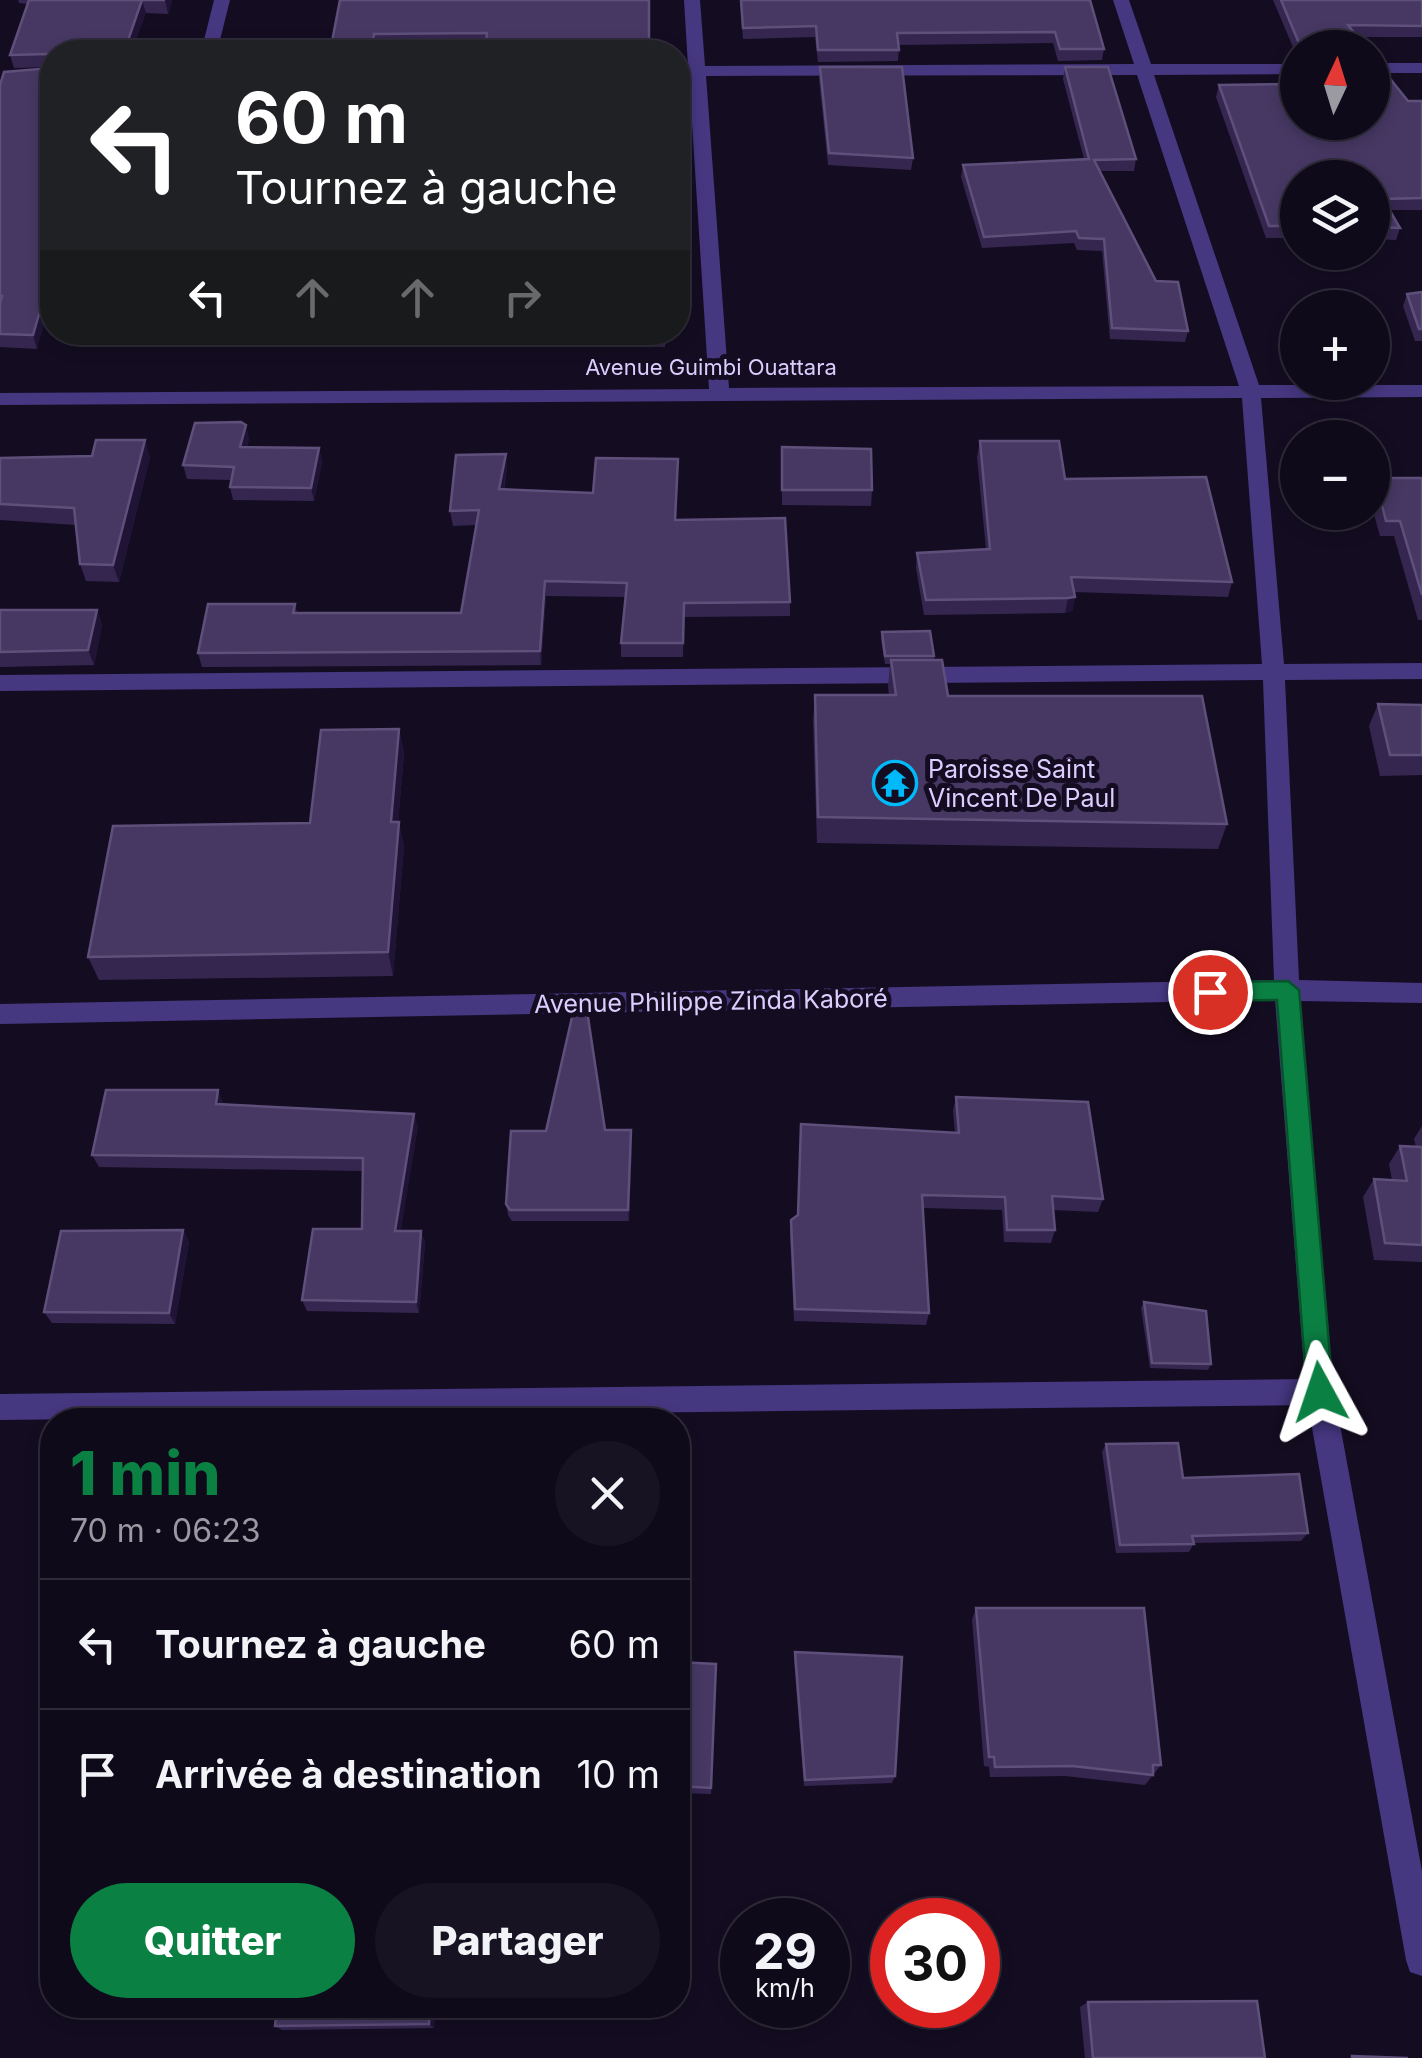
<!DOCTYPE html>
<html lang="fr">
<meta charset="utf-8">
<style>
body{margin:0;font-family:Inter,sans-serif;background:#181323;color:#f1f3f6;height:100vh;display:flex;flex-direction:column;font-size:38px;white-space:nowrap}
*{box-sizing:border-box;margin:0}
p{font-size:32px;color:#9b9aa2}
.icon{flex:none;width:55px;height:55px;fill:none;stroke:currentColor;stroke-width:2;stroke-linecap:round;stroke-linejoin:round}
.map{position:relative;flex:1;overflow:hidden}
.side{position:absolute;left:40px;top:1408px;width:650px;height:610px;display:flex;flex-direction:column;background:#0f0a1a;border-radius:40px;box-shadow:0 5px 15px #0003,0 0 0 2px #2f2b39}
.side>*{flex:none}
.banner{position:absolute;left:40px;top:40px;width:650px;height:305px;border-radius:40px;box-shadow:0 5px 15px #0003,0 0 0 2px #2f2b39;background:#202124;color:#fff;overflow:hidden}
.needle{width:65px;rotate:4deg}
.controls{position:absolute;left:1280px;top:30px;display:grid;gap:20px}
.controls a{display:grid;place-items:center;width:110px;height:110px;border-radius:50%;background:#0f0a1a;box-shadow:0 5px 15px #0003,0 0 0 2px #2f2b39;font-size:50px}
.speed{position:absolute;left:720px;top:1898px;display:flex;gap:20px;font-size:50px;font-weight:700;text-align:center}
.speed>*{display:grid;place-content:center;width:130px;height:130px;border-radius:50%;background:#0f0a1a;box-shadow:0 5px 15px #0003,0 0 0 2px #2f2b39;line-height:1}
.speed small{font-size:25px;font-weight:400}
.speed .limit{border:15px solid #d22;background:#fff;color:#111}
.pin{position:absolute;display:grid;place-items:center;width:85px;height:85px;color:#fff;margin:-42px;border:5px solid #fff;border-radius:50%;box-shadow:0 2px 10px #0007}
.me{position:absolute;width:110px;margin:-55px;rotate:355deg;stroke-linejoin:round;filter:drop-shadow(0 0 8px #0008)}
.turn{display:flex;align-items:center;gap:35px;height:210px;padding:0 30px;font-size:45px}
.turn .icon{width:130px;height:130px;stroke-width:2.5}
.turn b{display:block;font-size:70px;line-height:85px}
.lanes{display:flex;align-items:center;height:95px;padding:0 30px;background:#0003;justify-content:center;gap:50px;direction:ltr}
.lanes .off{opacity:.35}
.round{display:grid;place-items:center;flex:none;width:105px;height:105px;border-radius:52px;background:#181323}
.headline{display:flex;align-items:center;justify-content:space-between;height:170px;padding:0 30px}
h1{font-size:60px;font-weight:800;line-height:75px;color:#0b8043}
.button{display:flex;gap:20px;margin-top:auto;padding:20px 30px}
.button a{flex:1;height:115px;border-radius:60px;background:#0b8043;color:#fff;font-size:40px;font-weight:800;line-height:115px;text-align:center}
.button a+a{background:#181323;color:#f1f3f6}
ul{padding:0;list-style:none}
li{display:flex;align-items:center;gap:30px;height:130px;padding:0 30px;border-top:2px solid #2f2b39}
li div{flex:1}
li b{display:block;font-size:38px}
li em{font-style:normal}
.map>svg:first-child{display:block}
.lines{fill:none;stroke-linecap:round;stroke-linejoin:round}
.minor{fill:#463781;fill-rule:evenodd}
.wall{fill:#352650}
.shaded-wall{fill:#201436}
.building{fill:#463863;stroke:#5e4f7b;stroke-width:2.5}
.route{fill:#0b8043;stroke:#07532c;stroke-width:2.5}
.labels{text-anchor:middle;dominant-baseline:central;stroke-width:10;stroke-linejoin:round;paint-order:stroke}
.far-street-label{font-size:22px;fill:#dbceff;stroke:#140d22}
.poi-label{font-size:25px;fill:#dbceff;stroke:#140d22;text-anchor:start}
.street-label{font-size:25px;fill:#dbceff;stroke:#140d22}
</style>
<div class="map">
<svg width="1422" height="2058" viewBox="0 0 1422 2058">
<rect width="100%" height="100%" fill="#140d22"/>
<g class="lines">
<!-- minor -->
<path class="minor" d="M 214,0 L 230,0 L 217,52 L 201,52 Z
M 684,0 L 700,0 L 705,66 L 1134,64 L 1113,0 L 1129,0 L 1151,64 L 1298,64 L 1298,74 L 1154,75 L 1259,385 L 1422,385 L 1422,397 L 1261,398 L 1284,664 L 1422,663 L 1422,679 L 1285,680 L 1299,980 L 1422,983 L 1422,1003 L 1300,1001 L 1334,1392 L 1422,1871 L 1422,1976 L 1410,1972 L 1406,1960 L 1308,1405 L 0,1420 L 0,1394 L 1305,1379 L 1275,1000 L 0,1024 L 0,1004 L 1274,980 L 1263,680 L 0,691 L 0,675 L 1262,664 L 1242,398 L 0,405 L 0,393 L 709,389 L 689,76 L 678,76 L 678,66 L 688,66 ZM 1137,75 L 1239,386 L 729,388 L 706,76 Z
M 1372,63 L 1422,63 L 1422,73 L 1372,73 Z"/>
</g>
<!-- wall -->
<path class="wall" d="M 18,0 L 172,0 L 168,14 L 146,13 L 52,52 L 37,349 L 0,347 L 0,85 L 52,67 L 14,68 L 10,55 L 28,4 L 19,3 Z
M 340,0 L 649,52 L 486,48 L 376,48 Z
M 740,0 L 1090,0 L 1104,49 L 1102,60 L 1058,61 L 1053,43 L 899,45 L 898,61 L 818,62 L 815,37 L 743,39 Z
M 1273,0 L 1422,0 L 1422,37 L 1357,37 L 1366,48 L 1298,48 L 1298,59 Z
M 1373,64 L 1408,101 L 1422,101 L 1422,210 L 1390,210 L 1400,228 L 1396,240 L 1372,239 L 1372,178 L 1298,178 L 1298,238 L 1266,238 L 1216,97 L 1219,85 L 1298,122 Z
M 820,67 L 913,158 L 911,170 L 828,165 L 819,79 Z
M 1065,67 L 1136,159 L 1134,171 L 1100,171 L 1156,281 L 1188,331 L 1185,342 L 1110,339 L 1102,251 L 1077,250 L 1074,243 L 982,248 L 961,177 L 963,165 L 1084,159 L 1063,79 Z
M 1422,292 L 1422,341 L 1415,341 L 1403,306 L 1407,294 Z
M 230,332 L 311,332 L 310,344 L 233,344 Z
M 469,332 L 666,332 L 665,347 L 581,346 L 580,340 L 470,340 Z
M 249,438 L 247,447 L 319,448 L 322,462 L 314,501 L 233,500 L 230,487 L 231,480 L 187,479 L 183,465 Z
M 980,441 L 1065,479 L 1232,582 L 1228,597 L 1074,592 L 1075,597 L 1072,611 L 1065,613 L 924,615 L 916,568 L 917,553 L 986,549 L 977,457 Z
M 782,447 L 872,490 L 871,506 L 782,505 Z
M 92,456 L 150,457 L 119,582 L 86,581 L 80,564 L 76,525 L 0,520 L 0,458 Z
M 507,468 L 504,490 L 593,493 L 678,473 L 676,520 L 790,602 L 790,616 L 684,617 L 683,657 L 621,657 L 621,643 L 626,597 L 546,596 L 541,665 L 202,667 L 198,653 L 295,604 L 297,613 L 461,613 L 476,525 L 453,526 L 450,511 Z
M 1375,478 L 1422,478 L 1422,620 L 1418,620 L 1394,536 L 1380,536 L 1372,507 L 1372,483 Z
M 0,610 L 97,610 L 102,625 L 94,665 L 0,667 Z
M 882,632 L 934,656 L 934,660 L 948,696 L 1227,824 L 1218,849 L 817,843 L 813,722 L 815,695 L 889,695 L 888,687 L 890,664 L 885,664 L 881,640 Z
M 1378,704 L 1422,705 L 1422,775 L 1380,776 L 1369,726 Z
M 399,729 L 404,754 L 398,822 L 404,846 L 393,976 L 99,980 L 88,957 L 310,823 Z
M 956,1097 L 1103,1199 L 1098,1212 L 1053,1210 L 1055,1230 L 1051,1243 L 1004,1242 L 1002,1210 L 923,1208 L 929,1313 L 926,1325 L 794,1321 L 790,1233 L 791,1220 L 955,1133 L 953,1111 Z
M 223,1103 L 418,1126 L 400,1231 L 421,1231 L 425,1243 L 419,1313 L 307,1311 L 302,1300 L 362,1229 L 363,1171 L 99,1167 L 92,1155 Z
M 1422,1126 L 1422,1262 L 1374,1260 L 1363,1197 L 1374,1179 L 1392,1180 L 1389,1164 L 1400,1146 L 1416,1147 L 1414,1139 Z
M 605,1130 L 632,1142 L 629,1221 L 512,1221 L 508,1215 L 506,1204 Z
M 183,1230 L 189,1242 L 175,1324 L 52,1323 L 44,1312 Z
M 1144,1302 L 1211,1364 L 1208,1370 L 1150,1368 L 1141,1308 Z
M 1106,1444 L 1183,1478 L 1308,1533 L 1301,1541 L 1194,1543 L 1189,1552 L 1116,1553 L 1102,1452 Z
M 976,1608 L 1161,1765 L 1145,1785 L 1065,1776 L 990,1777 L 989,1767 L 984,1766 L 972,1620 Z
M 795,1652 L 895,1776 L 892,1783 L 804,1786 L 794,1660 Z
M 678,1662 L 716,1664 L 711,1794 L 678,1793 Z
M 1088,2002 L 1265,2058 L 1085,2058 L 1080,2007 Z
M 277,2005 L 435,2005 L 434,2028 L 282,2030 L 275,2026 Z"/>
<!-- shaded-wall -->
<path class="shaded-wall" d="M 142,0 L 146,13 L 132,52 L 124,52 Z
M 165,0 L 172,0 L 168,14 Z
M 374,34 L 376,52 L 371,52 Z
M 52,270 L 52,298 L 37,349 L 33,335 Z
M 246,425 L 249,438 L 243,460 L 240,447 Z
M 145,440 L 150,457 L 119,582 L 113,565 Z
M 319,448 L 322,462 L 314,501 L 311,488 Z
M 506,454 L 507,468 L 501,504 L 499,489 Z
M 545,581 L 546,596 L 541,665 L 540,651 Z
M 1075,597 L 1072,611 L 1065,613 L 1068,598 Z
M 97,610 L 102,625 L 94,665 L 88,650 Z
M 399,729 L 404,754 L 396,846 L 391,822 Z
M 399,822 L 404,846 L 393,976 L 388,952 Z
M 218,1090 L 223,1103 L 221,1116 L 216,1104 Z
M 414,1114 L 418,1126 L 399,1243 L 395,1231 Z
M 631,1130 L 632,1142 L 629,1221 L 628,1210 Z
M 183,1230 L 189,1242 L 175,1324 L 169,1313 Z
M 421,1231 L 425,1243 L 419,1313 L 416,1302 Z
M 430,2005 L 435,2005 L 434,2028 L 429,2024 Z"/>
<!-- building -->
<path class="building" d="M 29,0 L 165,0 L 142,0 L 124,52 L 52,52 L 52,270 L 33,335 L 0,334 L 0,303 L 2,296 L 0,296 L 0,85 L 4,72 L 52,68 L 48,54 L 10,55 Z
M 340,0 L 649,0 L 649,52 L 485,52 L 487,33 L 374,34 L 371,52 L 330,52 Z
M 741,0 L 1090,0 L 1104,49 L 1060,49 L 1055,32 L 897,33 L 899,50 L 818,50 L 816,26 L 743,28 Z
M 1281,0 L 1422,0 L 1422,26 L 1348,25 L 1366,48 L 1301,48 Z
M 1372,61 L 1373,64 L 1379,65 L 1408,101 L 1422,101 L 1422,198 L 1383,199 L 1400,228 L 1372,227 L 1372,178 L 1298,178 L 1298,226 L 1269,226 L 1219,85 L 1298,84 L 1298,122 L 1372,122 Z
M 820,67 L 902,67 L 913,158 L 829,153 Z
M 1065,67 L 1108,67 L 1136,159 L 1094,160 L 1156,281 L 1178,282 L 1188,331 L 1112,328 L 1104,239 L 1079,238 L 1076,231 L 984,237 L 963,165 L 1089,159 Z
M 1422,292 L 1422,329 L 1419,329 L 1407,294 Z
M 241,422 L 246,425 L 240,447 L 319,448 L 311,488 L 230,487 L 234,467 L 183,465 L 195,423 Z
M 96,440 L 145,440 L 113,565 L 80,564 L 74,508 L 0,504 L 0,458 L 92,456 Z
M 980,441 L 1059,441 L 1065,479 L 1206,477 L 1232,582 L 1071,577 L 1075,597 L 1068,598 L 926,600 L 917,553 L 990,549 Z
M 782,447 L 871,449 L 872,490 L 782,490 Z
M 506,454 L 499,489 L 593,493 L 596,458 L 678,459 L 675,520 L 785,518 L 790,602 L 684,603 L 683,643 L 621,643 L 627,583 L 545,581 L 540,651 L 198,653 L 208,604 L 295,604 L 293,613 L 461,613 L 479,510 L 450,511 L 456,455 Z
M 1375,478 L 1422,478 L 1422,595 L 1400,521 L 1386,521 Z
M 0,610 L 97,610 L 88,650 L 0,652 Z
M 930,631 L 934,656 L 885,656 L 882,632 Z
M 891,660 L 942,660 L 948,696 L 1202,696 L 1227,824 L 818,817 L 815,695 L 896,695 Z
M 1378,704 L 1422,705 L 1422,755 L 1390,755 Z
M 399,729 L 391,822 L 399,822 L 388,952 L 88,957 L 113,826 L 310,823 L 321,730 Z
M 575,1004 L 586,1004 L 605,1130 L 631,1130 L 628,1210 L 510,1210 L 506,1204 L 511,1131 L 546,1131 Z
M 106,1090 L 218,1090 L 216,1104 L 414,1114 L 395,1231 L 421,1231 L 416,1302 L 302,1300 L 313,1229 L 362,1229 L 363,1158 L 92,1155 Z
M 956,1097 L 1088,1102 L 1103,1199 L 1052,1196 L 1055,1230 L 1007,1230 L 1005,1197 L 922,1195 L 929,1313 L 795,1309 L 791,1220 L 798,1215 L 801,1124 L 959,1133 Z
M 1400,1146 L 1422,1147 L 1422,1245 L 1385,1243 L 1374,1179 L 1407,1181 Z
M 183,1230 L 169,1313 L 44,1312 L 61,1231 Z
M 1144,1302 L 1206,1311 L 1211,1364 L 1152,1363 Z
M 1178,1443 L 1183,1478 L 1299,1474 L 1308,1533 L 1192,1536 L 1194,1544 L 1120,1545 L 1106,1444 Z
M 976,1608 L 1144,1608 L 1161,1765 L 1153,1765 L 1153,1775 L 1072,1766 L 995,1767 L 994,1757 L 989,1757 Z
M 795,1652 L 902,1657 L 895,1776 L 805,1780 Z
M 678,1662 L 716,1664 L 711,1788 L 678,1786 Z
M 1257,2001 L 1265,2058 L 1093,2058 L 1088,2002 Z
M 277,2005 L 430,2005 L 429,2024 L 275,2026 Z
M 1352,2056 L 1408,2058 L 1352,2058 Z"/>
<!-- route -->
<path class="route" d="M 1288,981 L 1299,990 L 1333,1392 L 1329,1400 L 1320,1404 L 1311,1400 L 1307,1392 L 1277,1000 L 1210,1001 L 1198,992 L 1210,982 Z"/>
<!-- icons -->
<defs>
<symbol id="temple-ring" viewBox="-11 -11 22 22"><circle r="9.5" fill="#140d22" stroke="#00b9f9" stroke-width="1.5"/><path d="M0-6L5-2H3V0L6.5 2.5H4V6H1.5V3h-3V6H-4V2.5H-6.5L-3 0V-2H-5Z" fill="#00b9f9"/></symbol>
</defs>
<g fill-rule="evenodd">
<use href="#temple-ring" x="870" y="758" width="50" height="50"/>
</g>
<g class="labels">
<!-- far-street labels -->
<g class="far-street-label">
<text x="711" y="367">Avenue Guimbi Ouattara</text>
</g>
<!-- poi labels -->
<g class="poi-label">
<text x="928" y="769">Paroisse Saint<tspan x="928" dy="29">Vincent De Paul</tspan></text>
</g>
<!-- street labels -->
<g class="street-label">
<text transform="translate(711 1001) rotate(-1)">Avenue Philippe Zinda Kaboré</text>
</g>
</g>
</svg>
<div class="controls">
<a><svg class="needle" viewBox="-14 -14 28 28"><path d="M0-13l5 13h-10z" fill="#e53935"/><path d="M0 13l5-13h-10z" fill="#9b9aa2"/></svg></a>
<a><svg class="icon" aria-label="layers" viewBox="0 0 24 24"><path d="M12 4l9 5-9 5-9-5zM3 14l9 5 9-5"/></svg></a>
<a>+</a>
<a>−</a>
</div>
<div class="speed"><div>29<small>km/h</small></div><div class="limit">30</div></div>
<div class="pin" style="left:1210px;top:992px;background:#d93025"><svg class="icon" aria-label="arrive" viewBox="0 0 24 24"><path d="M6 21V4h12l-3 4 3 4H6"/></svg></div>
<svg class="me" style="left:1320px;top:1392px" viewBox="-20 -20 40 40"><path d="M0-17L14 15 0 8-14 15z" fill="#0b8043" stroke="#fff" stroke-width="4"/></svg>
<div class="banner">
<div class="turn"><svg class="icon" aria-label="left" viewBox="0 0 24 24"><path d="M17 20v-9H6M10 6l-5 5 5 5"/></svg><div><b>60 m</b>Tournez à gauche</div></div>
<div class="lanes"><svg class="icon" aria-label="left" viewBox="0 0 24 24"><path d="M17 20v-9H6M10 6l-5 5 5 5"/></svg><svg class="icon off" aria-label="ahead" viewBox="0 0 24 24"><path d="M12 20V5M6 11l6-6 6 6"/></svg><svg class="icon off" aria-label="ahead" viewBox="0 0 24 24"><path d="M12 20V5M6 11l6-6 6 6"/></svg><svg class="icon off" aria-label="right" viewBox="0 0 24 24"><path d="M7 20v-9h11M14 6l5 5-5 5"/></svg></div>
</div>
<section class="side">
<div class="headline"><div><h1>1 min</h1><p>70 m · 06:23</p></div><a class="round"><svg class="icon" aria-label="close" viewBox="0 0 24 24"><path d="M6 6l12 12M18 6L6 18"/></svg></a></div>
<ul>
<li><svg class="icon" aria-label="left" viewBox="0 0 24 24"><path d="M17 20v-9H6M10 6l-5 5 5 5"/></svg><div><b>Tournez à gauche</b></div><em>60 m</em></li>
<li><svg class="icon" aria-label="arrive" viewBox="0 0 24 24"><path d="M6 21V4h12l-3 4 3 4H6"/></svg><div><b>Arrivée à destination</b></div><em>10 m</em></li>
</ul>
<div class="button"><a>Quitter</a><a>Partager</a></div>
</section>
</div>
